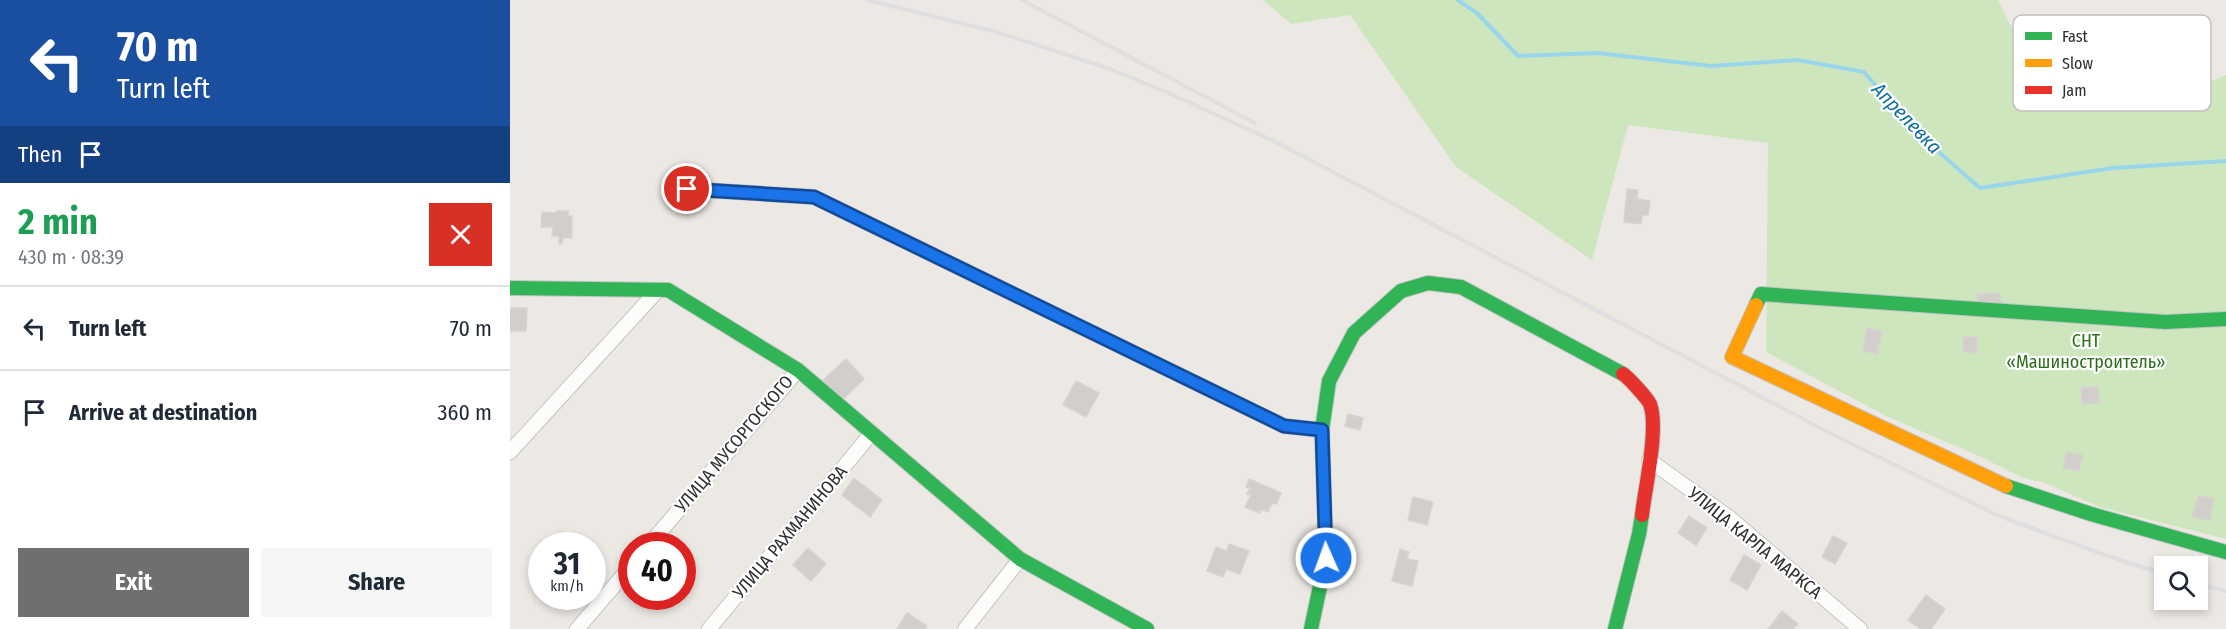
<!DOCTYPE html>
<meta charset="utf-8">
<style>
body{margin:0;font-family:"Fira Sans Condensed",sans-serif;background:#f6f6f7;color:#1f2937;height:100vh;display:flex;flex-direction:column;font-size:22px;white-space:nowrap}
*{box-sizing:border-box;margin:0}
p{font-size:20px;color:#747a83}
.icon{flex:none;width:33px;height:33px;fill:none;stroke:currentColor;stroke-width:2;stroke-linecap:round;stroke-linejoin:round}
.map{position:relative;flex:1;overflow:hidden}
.side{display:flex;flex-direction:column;background:#fff;width:510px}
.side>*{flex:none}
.guide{background:#1a4fa0;color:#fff;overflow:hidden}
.fabs{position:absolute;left:1644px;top:556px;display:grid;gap:12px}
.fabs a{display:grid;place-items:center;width:54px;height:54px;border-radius:0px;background:#fff;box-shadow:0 3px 9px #0003;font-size:30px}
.speed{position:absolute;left:18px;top:532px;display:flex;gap:12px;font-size:30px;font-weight:700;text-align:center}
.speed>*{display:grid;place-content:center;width:78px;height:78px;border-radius:50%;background:#fff;box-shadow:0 3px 9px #0003;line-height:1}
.speed small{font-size:15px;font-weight:400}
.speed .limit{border:9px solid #d22;background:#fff;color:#111}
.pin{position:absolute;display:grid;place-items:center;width:51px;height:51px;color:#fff;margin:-26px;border:3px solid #fff;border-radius:50%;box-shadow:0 2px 6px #0007}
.me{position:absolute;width:66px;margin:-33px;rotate:358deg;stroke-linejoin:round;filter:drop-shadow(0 0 4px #0008)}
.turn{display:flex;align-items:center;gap:21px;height:126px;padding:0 18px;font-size:27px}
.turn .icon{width:78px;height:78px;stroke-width:2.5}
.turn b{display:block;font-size:42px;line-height:51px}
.then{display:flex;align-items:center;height:57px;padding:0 18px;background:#0003;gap:12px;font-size:22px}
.round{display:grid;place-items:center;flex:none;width:63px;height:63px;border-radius:0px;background:#f6f6f7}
.headline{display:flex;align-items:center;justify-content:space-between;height:102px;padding:0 18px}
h1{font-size:36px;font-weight:700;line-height:45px;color:#1e9e55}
.cta{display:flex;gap:12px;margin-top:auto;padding:12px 18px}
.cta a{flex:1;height:69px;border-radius:0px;background:#706f6e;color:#fff;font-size:24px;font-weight:700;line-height:69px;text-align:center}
.cta a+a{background:#f6f6f7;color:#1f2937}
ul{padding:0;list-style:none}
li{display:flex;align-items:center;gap:18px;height:84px;padding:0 18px;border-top:2px solid #e0e1e3}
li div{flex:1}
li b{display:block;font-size:22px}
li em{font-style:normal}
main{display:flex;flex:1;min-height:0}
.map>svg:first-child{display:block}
.green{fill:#cee6be}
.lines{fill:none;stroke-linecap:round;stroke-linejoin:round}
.stream{stroke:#99d6ec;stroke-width:4}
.building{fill:#d1cecb;stroke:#d7d4d0;stroke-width:1.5}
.street-casing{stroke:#c5c4c5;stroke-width:16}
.fast-casing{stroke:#c5c4c5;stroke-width:16}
.slow-casing{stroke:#c5c4c5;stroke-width:16}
.jam-casing{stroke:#c5c4c5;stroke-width:16}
.street{stroke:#fcfcfb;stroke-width:14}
.fast{stroke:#30b455;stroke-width:14}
.slow{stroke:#ff9f0a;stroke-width:14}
.jam{stroke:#e5322d;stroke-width:14}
.rail{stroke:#dfdfe1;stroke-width:4}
.route-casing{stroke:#114b97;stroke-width:15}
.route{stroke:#1a73e8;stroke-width:10}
.labels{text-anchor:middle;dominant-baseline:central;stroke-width:4.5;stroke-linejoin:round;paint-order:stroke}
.park-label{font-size:18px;fill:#2c6e1b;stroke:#fff}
.street-label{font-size:18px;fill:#2e2e2e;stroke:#fff}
.water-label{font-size:20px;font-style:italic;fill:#0d6fa3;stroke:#fff}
.key{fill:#fff;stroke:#c0c0c0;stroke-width:1.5}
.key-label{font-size:16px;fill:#2e2e2e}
</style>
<main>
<section class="side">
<div class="guide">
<div class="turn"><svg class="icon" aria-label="left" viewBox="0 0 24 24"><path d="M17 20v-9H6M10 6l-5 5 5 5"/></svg><div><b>70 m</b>Turn left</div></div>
<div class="then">Then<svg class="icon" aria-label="arrive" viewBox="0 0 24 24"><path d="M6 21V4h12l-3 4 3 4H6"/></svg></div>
</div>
<div class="headline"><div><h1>2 min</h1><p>430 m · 08:39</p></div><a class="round" style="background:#d93025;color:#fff"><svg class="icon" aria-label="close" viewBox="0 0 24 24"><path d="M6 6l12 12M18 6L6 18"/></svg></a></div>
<ul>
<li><svg class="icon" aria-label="left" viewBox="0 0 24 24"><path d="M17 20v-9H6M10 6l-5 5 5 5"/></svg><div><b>Turn left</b></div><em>70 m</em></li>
<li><svg class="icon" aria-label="arrive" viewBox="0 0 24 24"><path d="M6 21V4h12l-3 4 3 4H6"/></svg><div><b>Arrive at destination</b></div><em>360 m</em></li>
</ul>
<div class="cta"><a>Exit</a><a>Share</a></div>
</section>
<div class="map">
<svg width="1716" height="629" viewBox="0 0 1716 629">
<rect width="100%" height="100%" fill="#ece8e4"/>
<!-- green -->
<path class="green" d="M 753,0 L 1488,0 L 1541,108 L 1610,82 L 1686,88 L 1716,75 L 1716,539 L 1590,507 L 1532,482 L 1513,478 L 1471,457 L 1376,416 L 1256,352 L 1258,143 L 1118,125 L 1082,260 L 946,167 L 840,15 L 781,24 Z"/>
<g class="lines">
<!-- stream -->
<path class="stream" d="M 948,0 L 967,13 L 1008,56 L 1087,53 L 1201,66 L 1288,60 L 1354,72 L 1406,132 L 1470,188 L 1603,168 L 1716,161"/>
</g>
<!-- building -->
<path class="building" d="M 1117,189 L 1128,190 L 1127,199 L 1140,201 L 1138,215 L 1132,215 L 1131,224 L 1114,222 Z
M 47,211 L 58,211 L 58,216 L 62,216 L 62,238 L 53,238 L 52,244 L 49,244 L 49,236 L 42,236 L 43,227 L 31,227 L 32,212 L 45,213 Z
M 1489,293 L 1492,303 L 1468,305 L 1467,294 Z
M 0,308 L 17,308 L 16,331 L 0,331 Z
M 1357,328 L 1372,331 L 1367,354 L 1353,351 Z
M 1453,337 L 1467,337 L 1467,353 L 1453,352 Z
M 336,359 L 354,379 L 332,400 L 313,380 Z
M 566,381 L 589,393 L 576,417 L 553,405 Z
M 1588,387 L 1589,403 L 1572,404 L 1571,388 Z
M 838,414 L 853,418 L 850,430 L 835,426 Z
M 1556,452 L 1573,455 L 1569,471 L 1553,468 Z
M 344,478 L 372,500 L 360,517 L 332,495 Z
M 739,479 L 771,493 L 766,504 L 762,503 L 758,512 L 751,509 L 750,513 L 735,507 L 741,495 L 737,494 L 740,488 L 736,487 Z
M 1688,495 L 1704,499 L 1699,521 L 1682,517 Z
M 903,497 L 923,502 L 917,525 L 898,520 Z
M 1179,516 L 1197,528 L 1186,545 L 1168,533 Z
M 1323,536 L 1337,543 L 1325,564 L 1312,557 Z
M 719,544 L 739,551 L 730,574 L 716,569 L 713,577 L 697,571 L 706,547 L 717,551 Z
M 298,548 L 316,564 L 301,581 L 283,565 Z
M 890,549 L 899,552 L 897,559 L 908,561 L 902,586 L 882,581 Z
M 1234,555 L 1251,565 L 1237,590 L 1220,580 Z
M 1416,595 L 1435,609 L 1421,629 L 1411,629 L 1398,620 Z
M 1272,611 L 1288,624 L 1283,629 L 1258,629 Z
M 397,613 L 417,626 L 415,629 L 387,629 Z"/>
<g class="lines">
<defs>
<path id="street" d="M 177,189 L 304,197 L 774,426 L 812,430
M 0,452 L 148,290
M 1139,460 L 1220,518 L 1350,629
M 138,546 L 288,370
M 67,629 L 122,565
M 199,629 L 361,434
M 455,629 L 510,559"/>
<path id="fast" d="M 0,288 L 158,290 L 288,370 L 510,559 L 637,629
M 1246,305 L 1251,294 L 1655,322 L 1716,319
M 1496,486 L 1581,514 L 1716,552
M 801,629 L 816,558 L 812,430 L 819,381 L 844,333 L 891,291 L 918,283 L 951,287 L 1113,374
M 1105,629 L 1129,534 L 1132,515"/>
<path id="slow" d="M 1246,305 L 1222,357 L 1496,486"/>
<path id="jam" d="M 1113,374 C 1118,377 1138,399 1140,404 C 1149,428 1135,488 1132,515"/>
</defs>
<!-- street casing -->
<use href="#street" class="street-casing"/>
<!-- fast casing -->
<use href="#fast" class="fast-casing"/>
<!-- slow casing -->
<use href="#slow" class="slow-casing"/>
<!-- jam casing -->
<use href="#jam" class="jam-casing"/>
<!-- street -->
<use href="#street" class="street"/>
<!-- fast -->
<use href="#fast" class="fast"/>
<!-- slow -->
<use href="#slow" class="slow"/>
<!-- jam -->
<use href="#jam" class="jam"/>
<!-- rail -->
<path class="rail" d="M 357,0 L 487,32 L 600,69 L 654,91 L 764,141 L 1318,432 L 1489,516 L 1601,557 L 1654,574
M 512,0 L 745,123
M 1688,584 L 1716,591"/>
</g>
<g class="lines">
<defs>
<path id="route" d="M 177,189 L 304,197 L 774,426 L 812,430 L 816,558"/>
</defs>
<!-- route casing -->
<use href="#route" class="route-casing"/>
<!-- route -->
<use href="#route" class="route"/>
</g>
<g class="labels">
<!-- park labels -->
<g class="park-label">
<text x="1576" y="341">СНТ<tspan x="1576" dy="21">«Машиностроитель»</tspan></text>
</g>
<!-- street labels -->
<g class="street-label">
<text transform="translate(224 444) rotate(-50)">УЛИЦА МУСОРГОСКОГО</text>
<text transform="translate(280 532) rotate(-50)">УЛИЦА РАХМАНИНОВА</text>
<text transform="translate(1245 543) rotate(39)">УЛИЦА КАРЛА МАРКСА</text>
</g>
<!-- water labels -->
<g class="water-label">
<text transform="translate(1397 118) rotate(46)">Апрелевка</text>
</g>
</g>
<!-- legend -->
<rect x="1503" y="15" width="198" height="96" rx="9" class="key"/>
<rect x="1515" y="32" width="27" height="8" fill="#30b455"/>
<rect x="1515" y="59" width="27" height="8" fill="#ff9f0a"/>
<rect x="1515" y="86" width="27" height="8" fill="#e5322d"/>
<g class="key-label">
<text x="1552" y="42">Fast</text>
<text x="1552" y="69">Slow</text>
<text x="1552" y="96">Jam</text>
</g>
</svg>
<div class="fabs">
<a><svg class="icon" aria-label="search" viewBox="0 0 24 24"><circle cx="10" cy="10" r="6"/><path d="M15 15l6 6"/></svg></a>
</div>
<div class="speed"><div>31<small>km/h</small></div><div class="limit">40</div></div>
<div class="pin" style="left:177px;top:189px;background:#d93025"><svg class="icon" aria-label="arrive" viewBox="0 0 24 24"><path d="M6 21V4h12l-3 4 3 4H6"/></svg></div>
<svg class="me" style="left:816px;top:558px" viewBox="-20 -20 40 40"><circle r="17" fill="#1a73e8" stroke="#fff" stroke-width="3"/><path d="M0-11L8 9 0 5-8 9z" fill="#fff"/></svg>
</div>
</main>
